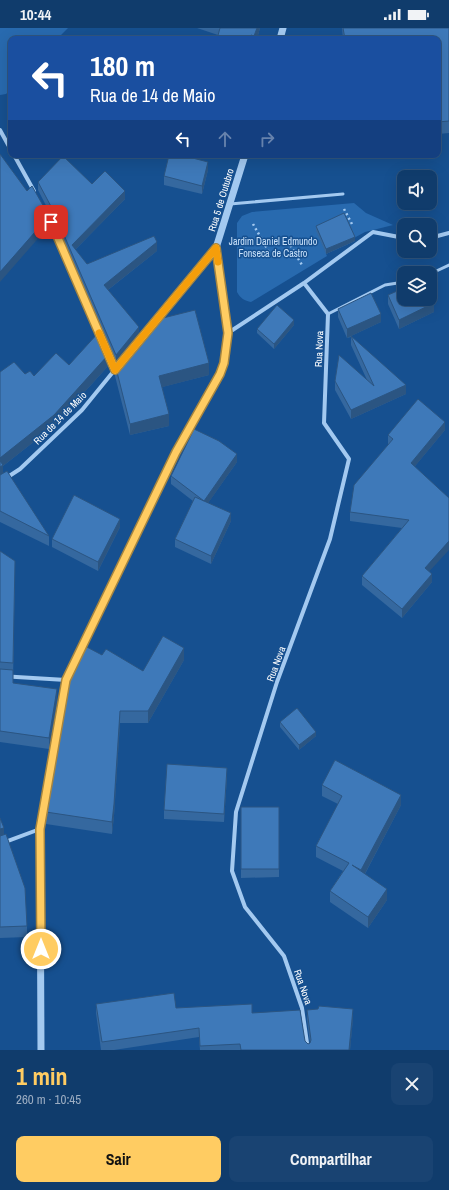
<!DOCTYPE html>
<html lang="pt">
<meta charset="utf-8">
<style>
body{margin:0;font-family:"Archivo Narrow",sans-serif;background:#194372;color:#f1f3f6;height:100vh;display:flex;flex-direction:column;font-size:15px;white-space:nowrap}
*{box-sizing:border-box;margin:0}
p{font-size:13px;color:#9cadc2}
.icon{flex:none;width:22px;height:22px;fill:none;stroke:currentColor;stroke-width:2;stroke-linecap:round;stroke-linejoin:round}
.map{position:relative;height:1022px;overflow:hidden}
.details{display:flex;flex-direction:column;background:#103c6c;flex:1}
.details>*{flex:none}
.banner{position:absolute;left:8px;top:8px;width:433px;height:122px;border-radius:8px;box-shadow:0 4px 16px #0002,0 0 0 1px #30567f;background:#1a4fa0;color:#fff;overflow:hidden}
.buttons{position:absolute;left:397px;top:142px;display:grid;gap:8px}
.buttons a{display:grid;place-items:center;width:40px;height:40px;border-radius:8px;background:#103c6c;box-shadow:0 4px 16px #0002,0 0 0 1px #30567f;font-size:20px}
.pin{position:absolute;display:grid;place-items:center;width:34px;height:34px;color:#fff;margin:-17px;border-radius:8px;box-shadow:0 2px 6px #0006}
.me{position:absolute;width:44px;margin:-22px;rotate:0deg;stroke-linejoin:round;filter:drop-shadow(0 0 3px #0008)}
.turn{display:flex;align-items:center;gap:14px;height:84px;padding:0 16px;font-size:18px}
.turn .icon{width:52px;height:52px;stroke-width:2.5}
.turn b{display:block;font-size:28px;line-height:34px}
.lanes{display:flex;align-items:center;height:38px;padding:0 16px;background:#0003;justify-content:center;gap:20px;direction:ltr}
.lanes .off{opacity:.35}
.round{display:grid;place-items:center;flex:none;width:42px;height:42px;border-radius:8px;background:#194372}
.summary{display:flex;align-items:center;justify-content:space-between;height:68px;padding:0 16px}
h1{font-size:24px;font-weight:700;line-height:30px;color:#ffcc62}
.action{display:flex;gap:8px;margin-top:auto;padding:8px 16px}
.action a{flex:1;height:46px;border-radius:8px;background:#ffcc62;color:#111;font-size:16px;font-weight:700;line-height:46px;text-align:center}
.action a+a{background:#194372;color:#f1f3f6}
.status{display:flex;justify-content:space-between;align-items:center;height:28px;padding:0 20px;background:#103c6c;direction:ltr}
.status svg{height:11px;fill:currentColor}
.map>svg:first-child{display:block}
.green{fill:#286aaf}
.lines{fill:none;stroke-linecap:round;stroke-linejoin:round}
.path{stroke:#a3c9f0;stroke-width:2.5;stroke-dasharray:2 3;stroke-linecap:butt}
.service{stroke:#a3c9f0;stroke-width:3}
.minor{stroke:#a3c9f0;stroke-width:4}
.tertiary{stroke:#a3c9f0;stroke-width:7}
.wall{fill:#35689f}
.shaded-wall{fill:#2b5582}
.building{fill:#3e79b9;stroke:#2b5582}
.route-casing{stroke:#a68540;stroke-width:10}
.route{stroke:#ffcc62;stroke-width:7}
.slow{stroke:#f59e0b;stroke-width:7}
.labels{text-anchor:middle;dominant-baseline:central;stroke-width:3;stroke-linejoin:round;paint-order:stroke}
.street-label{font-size:10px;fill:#fff;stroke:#165090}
.park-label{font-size:10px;fill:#cae2fb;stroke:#165090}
</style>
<div class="status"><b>10:44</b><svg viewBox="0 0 49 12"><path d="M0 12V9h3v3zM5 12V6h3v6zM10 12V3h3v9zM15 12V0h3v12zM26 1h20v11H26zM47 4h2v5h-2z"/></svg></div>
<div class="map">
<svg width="449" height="1022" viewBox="0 0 449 1022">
<rect width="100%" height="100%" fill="#165090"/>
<!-- green -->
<path class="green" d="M 0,0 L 68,0 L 57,11 L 11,11 L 11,61 L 6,66 L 0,67 Z
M 354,175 L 366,185 L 393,197 L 365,204 L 354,210 L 355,213 L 326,226 L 327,228 L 251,274 C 245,273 240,270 237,264 L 237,195 L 242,188 L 252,184 Z"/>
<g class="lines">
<!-- path -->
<path class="path" d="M 344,181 L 353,198
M 253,196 L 269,224
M 288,213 L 302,237"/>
<!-- service -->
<path class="service" d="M 230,176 L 343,166
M 430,246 L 449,237
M 328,286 L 385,257 L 404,254"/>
<!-- minor -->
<path class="minor" d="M 0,102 L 11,122
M 14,127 L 34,163
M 47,186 L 101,308
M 430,210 L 449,205
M 304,255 L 328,286 L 324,395 L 349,431 L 330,511 L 277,654 L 236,784 L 232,843 L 245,879 L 284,928 L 302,980 L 308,1022
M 154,295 L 216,221
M 228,305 L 304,255 L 373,204 L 404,210
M 108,324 L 115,342
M 0,454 L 20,441 L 82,382 L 117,339
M 0,648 L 66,652
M 0,816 L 40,801"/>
<!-- tertiary -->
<path class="tertiary" d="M 280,11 L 283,0
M 41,1022 L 40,801 L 66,652 L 176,424 L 220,346 L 224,335 L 228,305 L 216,220 L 245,127"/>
</g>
<!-- wall -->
<path class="wall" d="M 197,0 L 260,0 L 257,11 L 217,11 L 218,7 Z
M 342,0 L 449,0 L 449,105 L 438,106 L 438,11 L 343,11 Z
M 208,142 L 202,166 L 164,157 L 164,148 Z
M 38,154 L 92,156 L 125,171 L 75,222 L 87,236 L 157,223 L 108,262 L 139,308 L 209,347 L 162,359 L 169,398 L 130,407 L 115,348 L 115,336 L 116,335 L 54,193 L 38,162 Z
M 316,198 L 355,213 L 326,226 L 316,203 Z
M 388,267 L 434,284 L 399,301 L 388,276 Z
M 338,281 L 381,294 L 351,308 L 406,366 L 351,391 L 335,362 L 335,353 L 367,352 L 351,317 L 351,309 L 347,310 L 338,289 Z
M 294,297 L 274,321 L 257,305 L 257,301 Z
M 69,337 L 109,337 L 54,398 L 3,438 L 3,445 L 49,508 L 49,518 L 0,494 L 0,344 L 25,346 L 34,348 Z
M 445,402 L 415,438 L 429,543 L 432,554 L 402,590 L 362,557 L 362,548 L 402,500 L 350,493 L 350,484 L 389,416 L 388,416 L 388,407 Z
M 237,434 L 208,475 L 231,493 L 211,536 L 175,519 L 175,511 L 193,473 L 171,456 L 171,448 Z
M 120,499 L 98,543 L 52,519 L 52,511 Z
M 0,523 L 15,533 L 13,655 L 57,672 L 49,721 L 0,714 Z
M 102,627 L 143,643 L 184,632 L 148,695 L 120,695 L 114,788 L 112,806 L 46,796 L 46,784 Z
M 280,694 L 316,708 L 299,722 L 280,699 Z
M 227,748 L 224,794 L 164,791 L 164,782 Z
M 322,757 L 401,777 L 365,846 L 387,872 L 368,900 L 330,874 L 330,863 L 343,843 L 316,829 L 316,818 L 338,776 L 322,768 Z
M 241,779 L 279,779 L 279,849 L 241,850 Z
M 0,790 L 4,807 L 27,898 L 27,909 L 0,910 Z
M 96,976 L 176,980 L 252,985 L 305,1013 L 308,1016 L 310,1015 L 307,991 L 307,982 L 353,990 L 350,1022 L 200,1022 L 199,1009 L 114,1022 L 101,1022 L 96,985 Z"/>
<!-- shaded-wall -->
<path class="shaded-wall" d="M 257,0 L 260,0 L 257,11 L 254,11 L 254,8 Z
M 208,134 L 208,142 L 202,166 L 202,158 Z
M 125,163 L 125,171 L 72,225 L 72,217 Z
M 49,188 L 49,198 L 0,254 L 0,244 Z
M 355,209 L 355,213 L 326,226 L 326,221 Z
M 157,214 L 157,223 L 104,265 L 104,257 Z
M 434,275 L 434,284 L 399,301 L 399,292 Z
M 381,286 L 381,294 L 347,310 L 347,301 Z
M 294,292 L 294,297 L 274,321 L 274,316 Z
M 139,299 L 139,308 L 116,336 L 116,327 Z
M 109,326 L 109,337 L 54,398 L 3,438 L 3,448 L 0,450 L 0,430 Z
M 209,335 L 209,347 L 159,360 L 159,348 Z
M 406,357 L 406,366 L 351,391 L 351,382 Z
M 169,386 L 169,398 L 130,407 L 130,396 Z
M 445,394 L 445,402 L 411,443 L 411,435 Z
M 237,426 L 237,434 L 204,481 L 204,473 Z
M 231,485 L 231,493 L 211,536 L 211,528 Z
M 120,491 L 120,499 L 98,543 L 98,534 Z
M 449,513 L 449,522 L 425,548 L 425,540 Z
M 432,546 L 432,554 L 402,590 L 402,581 Z
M 184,620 L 184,632 L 148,695 L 148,683 Z
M 57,661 L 57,672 L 49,721 L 49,710 Z
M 120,683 L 120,695 L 114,788 L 112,806 L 112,794 Z
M 316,704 L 316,708 L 299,722 L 299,717 Z
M 227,740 L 227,748 L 224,794 L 224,786 Z
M 401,767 L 401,777 L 361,853 L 361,842 Z
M 4,800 L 4,811 L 0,812 L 0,801 Z
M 387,861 L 387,872 L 368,900 L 368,889 Z
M 353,981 L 353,990 L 350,1022 L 349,1022 Z"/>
<!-- building -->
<path class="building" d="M 220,0 L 257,0 L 254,8 L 251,7 L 250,11 L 217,11 Z
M 343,0 L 449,0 L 449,93 L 438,94 L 438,11 L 345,11 Z
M 0,126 L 27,163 L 32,158 L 49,188 L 0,244 Z
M 169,127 L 181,127 L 208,134 L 202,158 L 164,148 Z
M 63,128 L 92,156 L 105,143 L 125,163 L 72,217 L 87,236 L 154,208 L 157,214 L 104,257 L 139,299 L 116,327 L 54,184 L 38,154 Z
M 344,185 L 355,209 L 326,221 L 316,198 Z
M 404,260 L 404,271 L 430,271 L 430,266 L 434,275 L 399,292 L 388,267 Z
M 371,265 L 381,286 L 347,301 L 338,281 Z
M 277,277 L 294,292 L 274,316 L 257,301 Z
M 195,282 L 209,335 L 159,348 L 169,386 L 130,396 L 115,336 L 151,293 Z
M 99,304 L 109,326 L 54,387 L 0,430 L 0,344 L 14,334 L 25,346 L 30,343 L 34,348 L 56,325 L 69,337 Z
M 351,308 L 406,357 L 351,382 L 335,353 L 339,327 L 374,358 Z
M 418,371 L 445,394 L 411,435 L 449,470 L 449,513 L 425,540 L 432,546 L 402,581 L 362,548 L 409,492 L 350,484 L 354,457 L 393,411 L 388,407 Z
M 194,401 L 219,413 L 237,426 L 204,473 L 231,485 L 211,528 L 175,511 L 195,469 L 204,473 L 171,448 Z
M 0,433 L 3,437 L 0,439 Z
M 7,443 L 49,508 L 0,483 L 0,447 Z
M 74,467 L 120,491 L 98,534 L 52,511 Z
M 0,523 L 15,533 L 13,635 L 0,634 Z
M 163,608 L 184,620 L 148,683 L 120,683 L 114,776 L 112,794 L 46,784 L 71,642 L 83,617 L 102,627 L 106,621 L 143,643 Z
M 0,641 L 13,642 L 13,655 L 57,661 L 49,710 L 0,703 Z
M 297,680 L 316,704 L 299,717 L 280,694 Z
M 335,732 L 401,767 L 361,842 L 352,837 L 387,861 L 368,889 L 330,863 L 349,835 L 316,818 L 342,768 L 322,757 Z
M 167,736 L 227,740 L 224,786 L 164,782 Z
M 241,779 L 279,779 L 279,841 L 241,841 Z
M 0,790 L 4,800 L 0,801 Z
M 6,806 L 25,860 L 27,898 L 0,899 L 0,808 Z
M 174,965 L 176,980 L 252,976 L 252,985 L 300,982 L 305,1013 L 308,1016 L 310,1015 L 311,1012 L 307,982 L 318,981 L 319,978 L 353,981 L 349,1022 L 241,1022 L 240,1016 L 200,1018 L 199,1000 L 102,1014 L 96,976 Z"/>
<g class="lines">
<defs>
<path id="route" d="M 41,921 L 40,801 L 66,652 L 176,424 L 220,346 L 224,335 L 228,305 L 216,220 L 115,342 L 51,194"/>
</defs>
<!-- route casing -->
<use href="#route" class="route-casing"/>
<!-- route -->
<use href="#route" class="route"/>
<!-- slow -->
<path class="slow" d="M 99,305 L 115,342 L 216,220 L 218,234"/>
</g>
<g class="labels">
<!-- street labels -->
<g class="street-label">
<text transform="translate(221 172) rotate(-73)">Rua 5 de Outubro</text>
<text transform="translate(319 321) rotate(-88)">Rua Nova</text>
<text transform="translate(60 390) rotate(-45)">Rua de 14 de Maio</text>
<text transform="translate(276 636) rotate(-70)">Rua Nova</text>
<text transform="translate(303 959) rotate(71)">Rua Nova</text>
</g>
<!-- park labels -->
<g class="park-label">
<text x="273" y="213">Jardim Daniel Edmundo<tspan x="273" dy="12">Fonseca de Castro</tspan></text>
</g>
</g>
</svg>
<div class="buttons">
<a><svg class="icon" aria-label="sound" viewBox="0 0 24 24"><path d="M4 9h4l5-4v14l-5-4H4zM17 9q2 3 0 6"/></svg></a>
<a><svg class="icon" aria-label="search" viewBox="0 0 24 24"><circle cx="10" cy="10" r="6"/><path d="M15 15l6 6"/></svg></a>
<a><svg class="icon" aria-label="layers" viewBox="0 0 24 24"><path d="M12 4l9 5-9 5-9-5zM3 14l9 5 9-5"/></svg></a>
</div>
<div class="pin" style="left:51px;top:194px;background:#d93025"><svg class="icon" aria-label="arrive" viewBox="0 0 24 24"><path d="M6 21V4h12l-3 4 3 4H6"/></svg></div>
<svg class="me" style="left:41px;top:921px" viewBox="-20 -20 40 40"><circle r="17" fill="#ffcc62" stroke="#fff" stroke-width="3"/><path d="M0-11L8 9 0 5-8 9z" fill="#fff"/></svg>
<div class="banner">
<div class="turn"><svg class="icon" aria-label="left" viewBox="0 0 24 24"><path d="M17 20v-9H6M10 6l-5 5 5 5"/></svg><div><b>180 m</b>Rua de 14 de Maio</div></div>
<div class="lanes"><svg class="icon" aria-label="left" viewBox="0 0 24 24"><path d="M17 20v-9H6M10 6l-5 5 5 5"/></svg><svg class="icon off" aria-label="ahead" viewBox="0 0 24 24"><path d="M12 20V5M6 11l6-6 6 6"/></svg><svg class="icon off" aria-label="right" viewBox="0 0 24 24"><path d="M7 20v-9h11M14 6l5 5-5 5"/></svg></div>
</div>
</div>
<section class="details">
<div class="summary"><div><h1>1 min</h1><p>260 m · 10:45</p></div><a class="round"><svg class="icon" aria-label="close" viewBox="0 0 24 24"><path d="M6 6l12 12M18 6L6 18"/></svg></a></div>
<div class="action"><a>Sair</a><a>Compartilhar</a></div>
</section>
